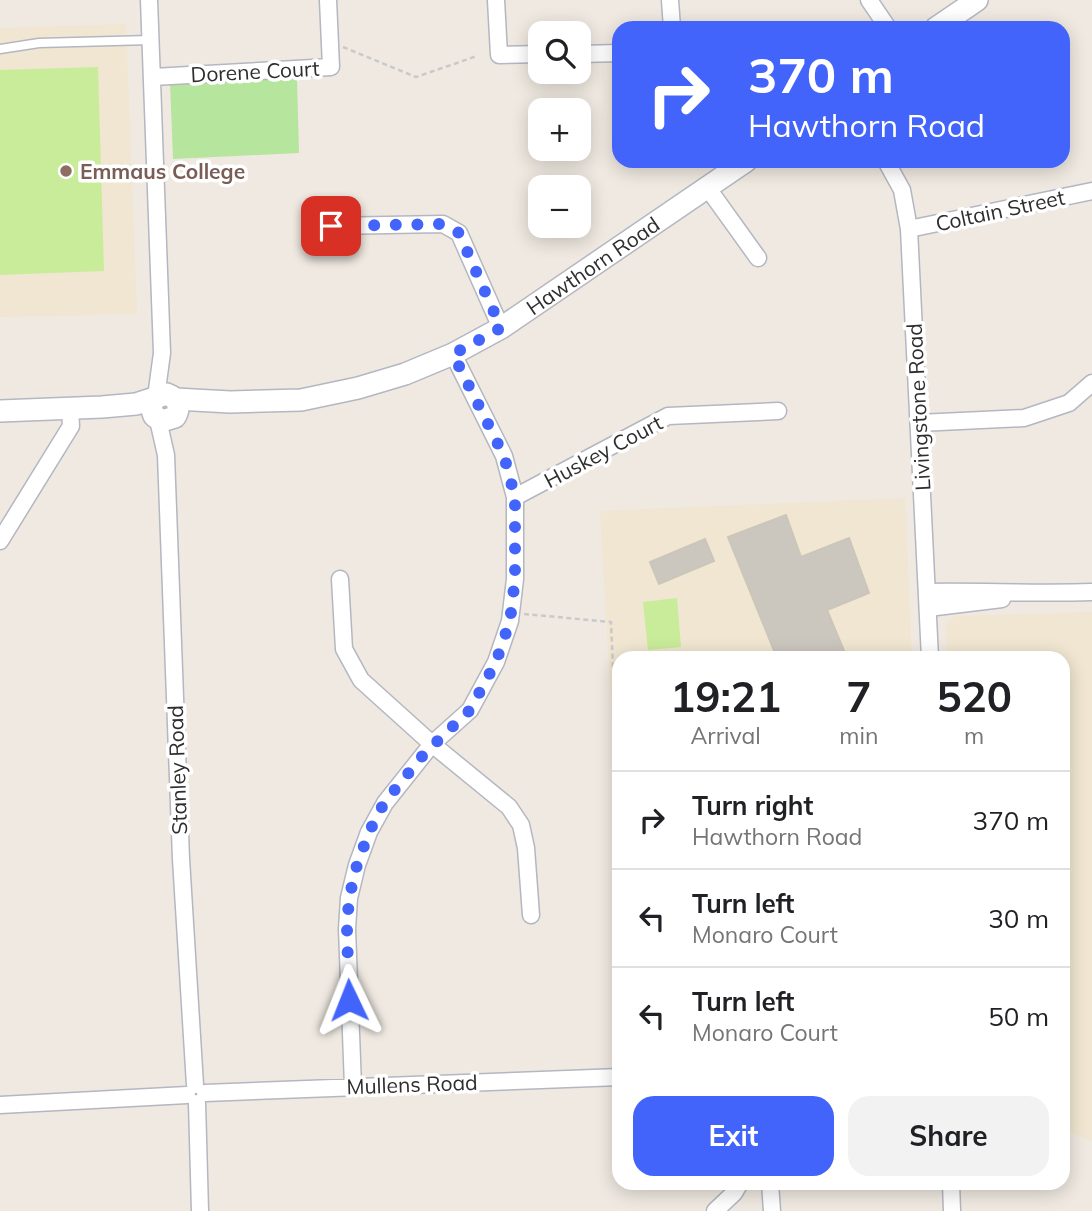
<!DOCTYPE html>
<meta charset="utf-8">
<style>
body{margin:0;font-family:Mulish,sans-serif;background:#f2f2f2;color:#202124;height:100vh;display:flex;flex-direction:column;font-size:26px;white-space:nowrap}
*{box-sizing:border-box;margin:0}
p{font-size:23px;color:#757577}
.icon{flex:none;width:38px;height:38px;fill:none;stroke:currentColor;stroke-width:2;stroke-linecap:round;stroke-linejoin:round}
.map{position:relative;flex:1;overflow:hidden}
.panel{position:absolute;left:612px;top:651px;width:458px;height:539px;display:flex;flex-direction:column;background:#fff;border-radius:21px;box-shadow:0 4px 18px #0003}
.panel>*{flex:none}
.guide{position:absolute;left:612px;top:21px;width:458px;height:147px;border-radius:21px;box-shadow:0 4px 18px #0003;background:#4264fb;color:#fff;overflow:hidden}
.controls{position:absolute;left:528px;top:21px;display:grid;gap:14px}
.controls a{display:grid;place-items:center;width:63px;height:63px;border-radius:14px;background:#fff;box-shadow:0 4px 18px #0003;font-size:35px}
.pin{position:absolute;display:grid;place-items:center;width:60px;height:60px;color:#fff;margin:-30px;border-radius:14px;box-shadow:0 4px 10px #0006}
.me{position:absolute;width:77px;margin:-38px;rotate:358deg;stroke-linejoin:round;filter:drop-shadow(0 0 5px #0008)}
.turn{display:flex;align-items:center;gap:24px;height:147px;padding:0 21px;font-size:32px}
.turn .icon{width:91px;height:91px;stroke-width:2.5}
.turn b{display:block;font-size:49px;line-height:60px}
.eta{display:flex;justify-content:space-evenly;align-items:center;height:119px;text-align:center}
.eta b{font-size:42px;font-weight:700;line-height:49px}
.button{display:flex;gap:14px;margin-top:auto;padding:14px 21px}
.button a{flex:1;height:80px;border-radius:21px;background:#4264fb;color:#fff;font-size:28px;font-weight:700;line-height:80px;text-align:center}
.button a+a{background:#f2f2f2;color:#202124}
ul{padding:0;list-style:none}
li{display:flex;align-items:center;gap:21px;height:98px;padding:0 21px;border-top:2px solid #e0e0e0}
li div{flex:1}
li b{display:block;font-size:26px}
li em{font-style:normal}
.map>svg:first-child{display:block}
.education{fill:#f0e6d1}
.green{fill:#b6e59e}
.pitch{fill:#c9ec9a}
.building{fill:#cbc7bf;stroke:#cbc5ba;stroke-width:2}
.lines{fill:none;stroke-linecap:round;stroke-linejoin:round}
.lane-casing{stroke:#b4b7c1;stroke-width:11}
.street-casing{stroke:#b4b7c1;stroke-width:19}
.secondary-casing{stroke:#b4b7c1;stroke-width:24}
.path{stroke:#c9c9c9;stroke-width:2.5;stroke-dasharray:5 3.5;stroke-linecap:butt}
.lane{stroke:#fff;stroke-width:8}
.street{stroke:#fff;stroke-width:16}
.secondary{stroke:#fff;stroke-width:21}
.route{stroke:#4264fb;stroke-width:12;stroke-dasharray:0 21.6}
.education-dot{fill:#8d6e63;stroke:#fff;stroke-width:2.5}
.labels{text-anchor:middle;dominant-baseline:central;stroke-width:7;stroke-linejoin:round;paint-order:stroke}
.street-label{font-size:21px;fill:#2e2e2e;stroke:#fff}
.education-label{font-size:21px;font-weight:bold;fill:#785e54;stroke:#fff;text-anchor:start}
</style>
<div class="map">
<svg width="1092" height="1211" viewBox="0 0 1092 1211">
<rect width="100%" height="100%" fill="#efe9e1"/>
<!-- education -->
<path class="education" d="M 126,24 L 137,314 L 0,317 L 0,28 Z
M 905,498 L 912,658 L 620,658 L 619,756 L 614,756 L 600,511 Z
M 1092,612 L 1092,1141 L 1064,1130 L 1064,658 L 947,658 L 946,625 L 954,616 Z"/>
<!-- green -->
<path class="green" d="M 297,79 L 299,153 L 173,159 L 170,83 Z
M 614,756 L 619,756 L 619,855 Z"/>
<!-- pitch -->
<path class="pitch" d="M 98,67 L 104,271 L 0,275 L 0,70 Z
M 677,598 L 681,647 L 648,650 L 643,602 Z"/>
<!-- building -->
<path class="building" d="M 786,515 L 801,557 L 849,538 L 869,593 L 827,610 L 847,658 L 777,658 L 728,537 Z
M 705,539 L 714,561 L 659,584 L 650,562 Z"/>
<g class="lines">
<defs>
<path id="lane" d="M 0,49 L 39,43 L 150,40"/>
<path id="street" d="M 149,0 L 162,353 L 156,397
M 496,0 L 499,55 L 541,54
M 670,0 L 672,28
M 869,0 L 888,28
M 579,54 L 620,53
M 153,77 L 331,67 L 328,0
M 886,161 L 902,190 L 909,229 L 930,658
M 707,187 L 758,258
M 332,226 L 443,224 L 459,233 L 501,328
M 909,229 L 1092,191
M 158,420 L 166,455 L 181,859 L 195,1085
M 919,423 L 1024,418 L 1069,403 L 1092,383
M 515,497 L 668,416 L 778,411
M 0,541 L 71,426 L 70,409
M 340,579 L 344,649 L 361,680 L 432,744 L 509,807 L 521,825 L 526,848 L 531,915
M 927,592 C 982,591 1037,594 1092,592
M 928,608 L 1002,599
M 353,1086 L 347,929 L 349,898 L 357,865 L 369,832 L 385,803 L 432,744 L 470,710 L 496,662 L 510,621 L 515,579 L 515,497 L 504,456 L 453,354
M 205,1093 L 620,1077
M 197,1103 L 200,1211
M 0,1105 L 187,1095
M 770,1183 L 772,1211
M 951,1183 L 952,1211
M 715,1211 L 734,1193 L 740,1183"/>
<g id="secondary">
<path d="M 936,28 L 977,0"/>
<path id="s1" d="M 176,399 L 230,402 L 301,400 L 358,388 L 405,374 L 453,354 L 501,328 L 746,161"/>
<path d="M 0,411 L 102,407 L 136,404 L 167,394 C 178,398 181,407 175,417 L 162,421 L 154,416 L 151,407 L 154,398"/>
</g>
</defs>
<!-- lane casing -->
<use href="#lane" class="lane-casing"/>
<!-- street casing -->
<use href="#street" class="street-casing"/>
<!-- secondary casing -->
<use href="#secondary" class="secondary-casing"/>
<!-- path -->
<path class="path" d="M 343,47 L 416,77 L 477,56
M 524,614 L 611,622 L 620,830"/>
<!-- lane -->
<use href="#lane" class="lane"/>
<!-- street -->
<use href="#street" class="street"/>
<!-- secondary -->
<use href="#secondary" class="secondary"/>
</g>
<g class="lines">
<!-- route -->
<path class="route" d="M 331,226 L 443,224 L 459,233 L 501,328 L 453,354 L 504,456 L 515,497 L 515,579 L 510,621 L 496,662 L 470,710 L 424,754 L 384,803 L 369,832 L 357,865 L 349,898 L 347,929 L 349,1000"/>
</g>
<!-- markers -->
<circle class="education-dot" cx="66" cy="171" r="7"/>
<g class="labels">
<!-- street labels -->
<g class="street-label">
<text transform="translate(255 71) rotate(-3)">Dorene Court</text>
<text transform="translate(1000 210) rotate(-12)">Coltain Street</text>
<text stroke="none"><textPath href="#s1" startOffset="450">Hawthorn Road</textPath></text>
<text transform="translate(918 407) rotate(-93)">Livingstone Road</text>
<text transform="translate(603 451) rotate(-28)">Huskey Court</text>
<text transform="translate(177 770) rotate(-92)">Stanley Road</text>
<text transform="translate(412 1084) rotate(-2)">Mullens Road</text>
</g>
<!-- education labels -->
<g class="education-label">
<text x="80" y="171">Emmaus College</text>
</g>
</g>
</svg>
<div class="controls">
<a><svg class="icon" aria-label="search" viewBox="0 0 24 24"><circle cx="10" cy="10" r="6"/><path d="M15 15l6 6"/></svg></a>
<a>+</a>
<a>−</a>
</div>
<div class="pin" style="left:331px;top:226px;background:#d93025"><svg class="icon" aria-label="arrive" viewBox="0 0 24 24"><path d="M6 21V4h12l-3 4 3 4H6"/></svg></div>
<svg class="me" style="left:349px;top:1000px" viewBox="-20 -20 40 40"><path d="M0-17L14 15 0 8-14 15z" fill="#4264fb" stroke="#fff" stroke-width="4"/></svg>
<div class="guide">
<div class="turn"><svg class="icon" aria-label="right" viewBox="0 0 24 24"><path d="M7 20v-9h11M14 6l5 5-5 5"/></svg><div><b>370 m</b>Hawthorn Road</div></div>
</div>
<section class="panel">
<div class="eta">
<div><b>19:21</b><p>Arrival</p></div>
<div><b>7</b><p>min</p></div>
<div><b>520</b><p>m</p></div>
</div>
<ul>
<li><svg class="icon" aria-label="right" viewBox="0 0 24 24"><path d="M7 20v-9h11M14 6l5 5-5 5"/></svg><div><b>Turn right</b><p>Hawthorn Road</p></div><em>370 m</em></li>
<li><svg class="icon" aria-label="left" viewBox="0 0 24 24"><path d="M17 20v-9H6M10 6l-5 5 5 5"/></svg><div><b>Turn left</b><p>Monaro Court</p></div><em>30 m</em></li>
<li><svg class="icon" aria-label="left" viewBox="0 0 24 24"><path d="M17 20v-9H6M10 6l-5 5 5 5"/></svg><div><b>Turn left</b><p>Monaro Court</p></div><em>50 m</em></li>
</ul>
<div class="button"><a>Exit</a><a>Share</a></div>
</section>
</div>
